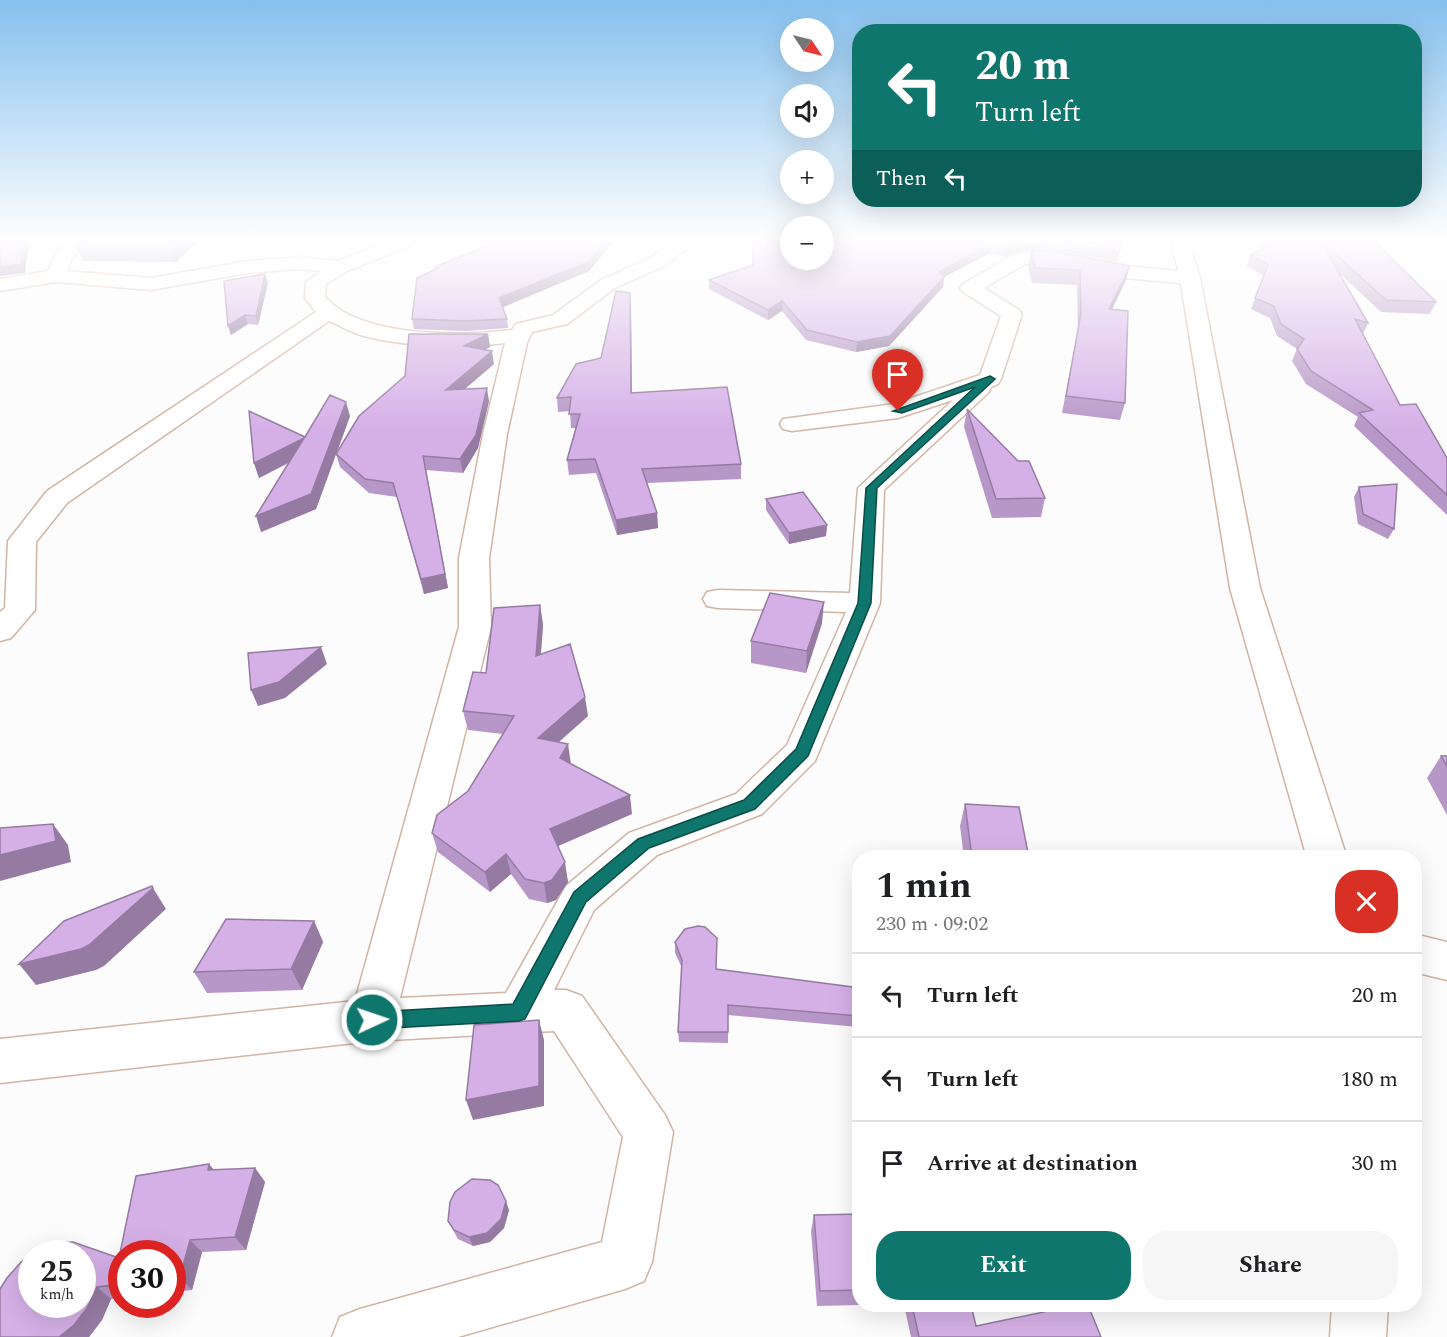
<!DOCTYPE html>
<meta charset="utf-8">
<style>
body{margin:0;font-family:Spectral,serif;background:#f6f6f6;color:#202124;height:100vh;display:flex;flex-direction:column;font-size:22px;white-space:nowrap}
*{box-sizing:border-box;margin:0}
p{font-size:20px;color:#757577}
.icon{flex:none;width:33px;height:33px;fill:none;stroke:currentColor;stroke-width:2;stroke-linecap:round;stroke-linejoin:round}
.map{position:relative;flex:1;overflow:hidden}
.details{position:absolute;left:852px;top:850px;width:570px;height:462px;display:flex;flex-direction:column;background:#fff;border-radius:24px;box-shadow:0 6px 24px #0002}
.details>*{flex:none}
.banner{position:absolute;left:852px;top:24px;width:570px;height:183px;border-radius:24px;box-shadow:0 6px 24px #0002;background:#0f766e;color:#fff;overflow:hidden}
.needle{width:39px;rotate:125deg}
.controls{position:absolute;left:780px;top:18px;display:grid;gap:12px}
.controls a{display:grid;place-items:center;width:54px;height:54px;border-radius:50%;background:#fff;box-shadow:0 6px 24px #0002;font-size:30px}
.speed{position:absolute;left:18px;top:1240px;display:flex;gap:12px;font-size:30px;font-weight:700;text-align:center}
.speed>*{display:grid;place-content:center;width:78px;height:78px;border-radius:50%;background:#fff;box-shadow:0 6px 24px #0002;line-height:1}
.speed small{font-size:15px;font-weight:400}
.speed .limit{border:9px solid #d22;background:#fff;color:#111}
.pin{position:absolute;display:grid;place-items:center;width:51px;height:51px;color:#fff;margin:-62px -26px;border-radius:50% 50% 50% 0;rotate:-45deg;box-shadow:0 0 6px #0007}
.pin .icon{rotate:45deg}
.me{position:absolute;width:66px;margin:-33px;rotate:87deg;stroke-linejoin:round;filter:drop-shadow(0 0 4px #0008)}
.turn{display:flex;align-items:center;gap:21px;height:126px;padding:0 24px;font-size:27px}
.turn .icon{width:78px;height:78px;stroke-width:2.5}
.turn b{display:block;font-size:42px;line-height:51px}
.then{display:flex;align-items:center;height:57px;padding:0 24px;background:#0003;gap:12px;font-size:22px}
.round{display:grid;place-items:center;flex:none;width:63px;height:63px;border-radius:24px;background:#f6f6f6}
.headline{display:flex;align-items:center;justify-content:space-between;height:102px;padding:0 24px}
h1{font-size:36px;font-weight:700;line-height:45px}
.cta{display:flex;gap:12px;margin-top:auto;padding:12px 24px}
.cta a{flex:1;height:69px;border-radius:24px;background:#0f766e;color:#fff;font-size:24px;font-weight:700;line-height:69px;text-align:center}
.cta a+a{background:#f6f6f6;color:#202124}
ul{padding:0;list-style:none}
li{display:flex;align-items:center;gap:18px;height:84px;padding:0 24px;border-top:2px solid #e0e0e0}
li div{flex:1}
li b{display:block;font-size:22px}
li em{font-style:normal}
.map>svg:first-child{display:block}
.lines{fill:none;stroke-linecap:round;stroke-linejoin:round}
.minor-casing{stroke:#d0b4a4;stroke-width:3}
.major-casing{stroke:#d0b4a4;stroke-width:3}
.minor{fill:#fff;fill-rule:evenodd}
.major{fill:#fff;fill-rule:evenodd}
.wall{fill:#b797c7}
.shaded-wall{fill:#957ba2}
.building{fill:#d5b0e7;stroke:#957ba2;stroke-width:1.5}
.route{fill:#0f766e;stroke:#0a4d48;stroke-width:1.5}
</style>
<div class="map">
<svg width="1447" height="1337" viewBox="0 0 1447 1337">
<rect width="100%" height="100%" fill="#fcfcfc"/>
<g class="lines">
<defs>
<path id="minor" d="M 69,242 L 90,242 L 72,258 L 67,271 L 151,278 L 248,261 L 299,257 L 338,261 L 388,242 L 413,242 L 410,246 L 347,271 L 326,284 L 325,297 C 361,338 461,336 512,330 L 516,324 L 553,315 L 601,280 L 650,258 L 672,242 L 690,242 L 692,245 L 664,266 L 615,288 L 567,324 L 532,332 L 527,343 L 507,434 L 489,558 L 491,627 L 400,998 L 506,993 L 566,886 L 629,833 L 736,794 L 787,745 L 846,612 L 718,608 L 707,606 L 703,599 L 707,592 L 718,590 L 850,593 L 858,488 L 953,400 L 898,418 L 792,431 L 783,429 L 780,424 L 783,419 L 894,404 L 980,375 L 1001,316 L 963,292 L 960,288 L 963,284 L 1013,255 L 1046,250 L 1124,266 L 1190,272 L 1197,274 L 1200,278 L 1197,282 L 1190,284 L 1124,278 L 1046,262 L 1025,264 L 984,288 L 1019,310 L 1022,314 L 1001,379 L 998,384 L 991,387 L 988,393 L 884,490 L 880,603 L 815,761 L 762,814 L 657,855 L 594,910 L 554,990 L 566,990 L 582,996 L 665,1115 L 673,1132 L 652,1262 L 644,1281 L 625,1289 L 458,1337 L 332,1337 L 340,1317 L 360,1309 L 602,1242 L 623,1137 L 554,1031 L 372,1041 L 0,1083 L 0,1039 L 355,1001 L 459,627 L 459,558 L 483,434 L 505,343 C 465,348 404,347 364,336 C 352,333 341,326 329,321 L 67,503 L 36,542 L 35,610 L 11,638 L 0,641 L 0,612 L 5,608 L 8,541 L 47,491 L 316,312 L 305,298 L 306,282 L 321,271 L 299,269 L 248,273 L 151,290 L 56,282 L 0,291 L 0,279 L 48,271 L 57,251 Z
M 1414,934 L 1447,942 L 1447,980 L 1414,972 Z"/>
<path id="major" d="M 1171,242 L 1189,242 L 1200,278 L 1260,588 L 1347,858 L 1307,858 L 1230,588 L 1180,278 Z
M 1332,1305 L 1388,1305 L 1386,1337 L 1330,1337 Z"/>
</defs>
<!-- minor casing -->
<use href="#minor" class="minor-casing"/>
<!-- major casing -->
<use href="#major" class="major-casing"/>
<!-- minor -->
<use href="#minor" class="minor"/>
<!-- major -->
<use href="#major" class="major"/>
</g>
<!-- wall -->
<path class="wall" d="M 197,242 L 176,262 L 83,261 L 78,250 Z
M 496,242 L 612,242 L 612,243 L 589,271 L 503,307 L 507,319 L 508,328 L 466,331 L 414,329 L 412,319 L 435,269 L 435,267 Z
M 824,242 L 1122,242 L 1117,262 L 1046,248 L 1013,253 L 1005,257 L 990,253 L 944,277 L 943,287 L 889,346 L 856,352 L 806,340 L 782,311 L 768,320 L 709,289 L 709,280 Z
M 1258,242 L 1375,242 L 1436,302 L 1430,314 L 1381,312 L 1339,273 L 1368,323 L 1363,334 L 1400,405 L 1447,458 L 1447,515 L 1354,426 L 1358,417 L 1306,384 L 1292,361 L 1297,349 L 1277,336 L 1270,318 L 1251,309 L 1264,276 L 1247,266 L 1250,255 L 1263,248 Z
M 1031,251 L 1126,280 L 1112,309 L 1125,403 L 1120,420 L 1062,413 L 1078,329 L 1077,285 L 1032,283 L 1028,266 Z
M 268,283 L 258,325 L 248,324 L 231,335 Z
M 631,305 L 632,392 L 741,464 L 741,479 L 647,483 L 657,513 L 658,528 L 617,535 L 596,473 L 569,475 L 567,460 L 576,428 L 571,428 L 570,411 L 558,412 L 557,398 L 601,358 Z
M 488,334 L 490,347 L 484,350 L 494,364 L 465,389 L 489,401 L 478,448 L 463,473 L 426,470 L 448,588 L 424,594 L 397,497 L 369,493 L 340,467 L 336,454 L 316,509 L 261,532 L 289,463 L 259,478 L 254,463 L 305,437 L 350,416 L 337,452 Z
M 967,409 L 1045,498 L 1041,517 L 992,518 L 964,427 Z
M 1359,487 L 1394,529 L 1388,539 L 1358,524 L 1354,497 Z
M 766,499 L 827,525 L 826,536 L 789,544 L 766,510 Z
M 540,605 L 543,625 L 541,654 L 588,716 L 558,742 L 571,764 L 632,814 L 558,846 L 568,882 L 556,900 L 547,903 L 529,899 L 511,874 L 490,892 L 438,852 L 432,833 L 468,791 L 503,734 L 468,730 L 463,711 L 486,673 Z
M 822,623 L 806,673 L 751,663 L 751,641 Z
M 1441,756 L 1447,756 L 1447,815 L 1427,778 Z
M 965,804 L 1029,858 L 964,858 L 960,826 Z
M 314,921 L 323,942 L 302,990 L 207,993 L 194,972 Z
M 675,942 L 717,948 L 716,969 L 860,1014 L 858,1027 L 728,1015 L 728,1043 L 679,1042 L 678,1032 L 682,968 L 675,953 Z
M 209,1164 L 214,1170 L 255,1168 L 265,1182 L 246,1250 L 202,1252 L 192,1290 L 172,1292 L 172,1254 L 122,1254 L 122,1298 L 111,1299 L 102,1320 L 89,1337 L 0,1337 L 0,1289 L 7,1278 L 21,1262 L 32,1255 L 32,1305 L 82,1305 L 82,1254 L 33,1254 L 38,1250 L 57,1243 L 73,1242 L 119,1258 L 136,1176 Z
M 509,1210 L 504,1228 L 490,1242 L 473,1246 L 458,1239 L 448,1221 Z
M 860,1214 L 860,1305 L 817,1306 L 811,1231 L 814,1215 Z
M 904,1305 L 971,1305 L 976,1326 L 1101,1337 L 911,1337 Z"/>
<!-- shaded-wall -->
<path class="shaded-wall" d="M 24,242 L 29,242 L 25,273 L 0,276 L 0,267 Z
M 181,242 L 197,242 L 176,262 L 172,250 Z
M 605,242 L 612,242 L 612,243 L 589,271 L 501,308 L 499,298 Z
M 1026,242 L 1048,242 L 1046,248 L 1013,253 L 1005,257 L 1007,248 L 1014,244 Z
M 992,243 L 990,253 L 944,277 L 943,287 L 889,346 L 856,352 L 857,342 L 939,272 Z
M 1130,266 L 1126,280 L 1105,324 L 1109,309 Z
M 265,274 L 268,283 L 258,325 L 256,316 Z
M 630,293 L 631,305 L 632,406 L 631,393 Z
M 782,301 L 782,311 L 768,320 L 768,310 Z
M 245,315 L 248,324 L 231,335 L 228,326 Z
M 488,334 L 490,347 L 466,359 L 464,346 Z
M 492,351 L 494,364 L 448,403 L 446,390 Z
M 487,388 L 489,401 L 478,448 L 463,473 L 460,459 Z
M 346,402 L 350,416 L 316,509 L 261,532 L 256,516 Z
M 304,438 L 308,452 L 259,478 L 254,463 Z
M 423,456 L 448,588 L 424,594 L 421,579 Z
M 657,513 L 658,528 L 617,535 L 616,520 Z
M 827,525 L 826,536 L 789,544 L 789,533 Z
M 824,602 L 822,623 L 806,673 L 807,651 Z
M 540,605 L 543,625 L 539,675 L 536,656 Z
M 321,647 L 327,664 L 285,698 L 258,706 L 251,690 Z
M 585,697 L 588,716 L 541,758 L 538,738 Z
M 568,744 L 571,764 L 560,758 Z
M 630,795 L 632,814 L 553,848 L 550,829 Z
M 53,824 L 68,845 L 71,862 L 0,881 L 0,855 Z
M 506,854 L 511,874 L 490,892 L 485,872 Z
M 565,862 L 568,882 L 556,900 L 547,903 L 544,883 Z
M 153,888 L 166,909 L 104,966 L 96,970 L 36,985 L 19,964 Z
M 314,921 L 323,942 L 302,990 L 291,969 Z
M 539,1020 L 544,1040 L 544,1106 L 473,1120 L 466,1100 Z
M 209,1164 L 220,1178 L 208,1170 Z
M 255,1168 L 265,1182 L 246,1250 L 235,1237 Z
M 506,1201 L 509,1210 L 504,1228 L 490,1242 L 473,1246 L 469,1237 Z
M 190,1240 L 202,1252 L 192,1290 L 180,1277 Z
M 97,1287 L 111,1299 L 102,1320 L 89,1337 L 59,1337 Z"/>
<!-- building -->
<path class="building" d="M 0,242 L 24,242 L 21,264 L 0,267 Z
M 77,242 L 181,242 L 172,250 L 78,250 Z
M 496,242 L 605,242 L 588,262 L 499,298 L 507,319 L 465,321 L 412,319 L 417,278 L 438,268 L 435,267 Z
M 753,242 L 790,242 L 790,260 L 824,260 L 824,242 L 1026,242 L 1014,244 L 1007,248 L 992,243 L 939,272 L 944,277 L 890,336 L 857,342 L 807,330 L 782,301 L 768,310 L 709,280 L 753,265 Z
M 1064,242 L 1122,242 L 1119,253 Z
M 1270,242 L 1321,242 L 1368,323 L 1355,319 L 1400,405 L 1416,404 L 1447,458 L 1447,495 L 1359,413 L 1373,410 L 1311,371 L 1297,349 L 1304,339 L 1281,324 L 1274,306 L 1255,298 L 1268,265 L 1250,255 L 1271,244 Z
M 1322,242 L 1375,242 L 1436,302 L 1386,300 Z
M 1049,250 L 1130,266 L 1109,309 L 1128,311 L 1125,403 L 1066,396 L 1081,313 L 1080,270 L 1035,268 L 1031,251 Z
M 265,274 L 256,316 L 245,315 L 228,326 L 224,281 Z
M 616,291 L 630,293 L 631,393 L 727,387 L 741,464 L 642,469 L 657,513 L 616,520 L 595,459 L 567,460 L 580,414 L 569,414 L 571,397 L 557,398 L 576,364 L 601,358 Z
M 409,334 L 488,334 L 464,346 L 492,351 L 446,390 L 487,388 L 476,435 L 460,459 L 423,456 L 445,574 L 421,579 L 393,483 L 365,479 L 336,454 L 359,416 L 405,376 Z
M 330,395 L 346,402 L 311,494 L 256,516 L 304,438 L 254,463 L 249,411 L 305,437 Z
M 967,409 L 1018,461 L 1029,461 L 1045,498 L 996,499 Z
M 1397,484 L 1394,529 L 1363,514 L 1359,487 Z
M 803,492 L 827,525 L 789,533 L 766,499 Z
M 770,593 L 824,602 L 807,651 L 751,641 Z
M 540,605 L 536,656 L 570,644 L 585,697 L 538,738 L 568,744 L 560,758 L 630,795 L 550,829 L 565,862 L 552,880 L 544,883 L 525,879 L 506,854 L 485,872 L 432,833 L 437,815 L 468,791 L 514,716 L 463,711 L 473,672 L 486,673 L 494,608 Z
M 321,647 L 279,682 L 251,690 L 248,653 Z
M 1441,756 L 1447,756 L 1447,766 Z
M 965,804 L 1019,807 L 1029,858 L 972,858 Z
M 53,824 L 56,841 L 0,855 L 0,828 Z
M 152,886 L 153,888 L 89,945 L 81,949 L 19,964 L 64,921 Z
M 226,919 L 314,921 L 291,969 L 194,972 Z
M 698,926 L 705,927 L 717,938 L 716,969 L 860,988 L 859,1016 L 728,1005 L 728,1032 L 678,1032 L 682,960 L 675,942 L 685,929 Z
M 539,1020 L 539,1086 L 466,1100 L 474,1025 Z
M 209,1164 L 208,1170 L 255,1168 L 235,1237 L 190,1240 L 180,1277 L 172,1278 L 172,1254 L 122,1254 L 122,1284 L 97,1287 L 87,1308 L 74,1325 L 59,1337 L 0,1337 L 0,1289 L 7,1278 L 21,1262 L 32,1255 L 32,1305 L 82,1305 L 82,1254 L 33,1254 L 38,1250 L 57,1243 L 73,1242 L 119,1258 L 136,1176 Z
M 472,1179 L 490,1180 L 498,1185 L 506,1201 L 501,1219 L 487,1233 L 469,1237 L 454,1230 L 448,1221 L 450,1202 L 455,1192 Z
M 860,1214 L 860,1290 L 820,1291 L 814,1215 Z
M 912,1305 L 971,1305 L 976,1326 L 1077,1305 L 1088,1305 L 1101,1337 L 919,1337 Z"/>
<!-- sky -->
<linearGradient id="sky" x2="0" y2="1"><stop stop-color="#85c0ee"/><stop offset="0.56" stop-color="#fefefe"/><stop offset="1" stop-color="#fefefe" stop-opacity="0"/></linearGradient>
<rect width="1447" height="429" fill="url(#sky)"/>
<!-- route -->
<path class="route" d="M 990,376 L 995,379 L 993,381 L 877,488 L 871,603 L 808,756 L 755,809 L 649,848 L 586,902 L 525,1019 L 519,1021 L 372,1029 L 365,1027 L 362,1020 L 365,1014 L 372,1012 L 513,1004 L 574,892 L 638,839 L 744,800 L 796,749 L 858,603 L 866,488 L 975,387 L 902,413 L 893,411 Z"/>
</svg>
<div class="controls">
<a><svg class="needle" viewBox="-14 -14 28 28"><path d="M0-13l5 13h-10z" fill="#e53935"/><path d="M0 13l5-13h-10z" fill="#757577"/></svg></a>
<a><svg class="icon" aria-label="sound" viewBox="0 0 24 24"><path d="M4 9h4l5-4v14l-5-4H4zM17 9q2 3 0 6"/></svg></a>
<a>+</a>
<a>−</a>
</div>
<div class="speed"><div>25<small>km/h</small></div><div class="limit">30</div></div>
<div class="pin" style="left:898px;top:411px;background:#d93025"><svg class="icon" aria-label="arrive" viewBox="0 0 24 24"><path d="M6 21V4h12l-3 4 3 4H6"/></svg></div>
<svg class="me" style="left:372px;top:1020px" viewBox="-20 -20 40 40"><circle r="17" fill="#0f766e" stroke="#fff" stroke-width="3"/><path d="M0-11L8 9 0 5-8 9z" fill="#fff"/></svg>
<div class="banner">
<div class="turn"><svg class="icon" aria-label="left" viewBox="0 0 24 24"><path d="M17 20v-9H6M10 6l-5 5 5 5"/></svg><div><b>20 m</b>Turn left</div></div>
<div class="then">Then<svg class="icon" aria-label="left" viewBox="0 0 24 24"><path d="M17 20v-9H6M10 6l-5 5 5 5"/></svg></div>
</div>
<section class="details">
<div class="headline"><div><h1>1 min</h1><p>230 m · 09:02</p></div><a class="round" style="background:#d93025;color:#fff"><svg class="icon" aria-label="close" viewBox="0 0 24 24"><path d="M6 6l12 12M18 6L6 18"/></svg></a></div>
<ul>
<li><svg class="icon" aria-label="left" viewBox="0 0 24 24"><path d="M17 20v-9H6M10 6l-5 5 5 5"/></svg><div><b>Turn left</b></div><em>20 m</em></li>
<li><svg class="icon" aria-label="left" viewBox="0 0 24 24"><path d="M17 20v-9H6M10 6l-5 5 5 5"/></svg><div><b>Turn left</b></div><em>180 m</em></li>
<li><svg class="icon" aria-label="arrive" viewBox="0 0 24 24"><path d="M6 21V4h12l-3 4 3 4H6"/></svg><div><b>Arrive at destination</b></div><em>30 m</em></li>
</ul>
<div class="cta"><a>Exit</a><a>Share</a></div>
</section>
</div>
